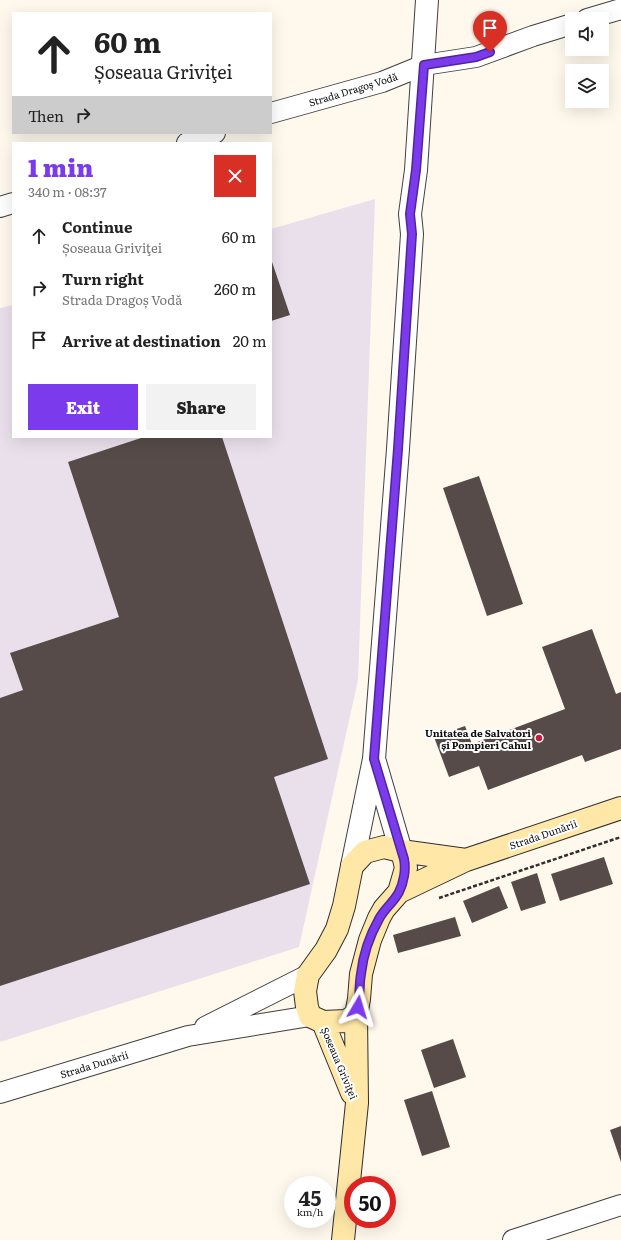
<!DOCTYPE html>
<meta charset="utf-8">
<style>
body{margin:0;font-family:Literata,serif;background:#f2f2f2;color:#222;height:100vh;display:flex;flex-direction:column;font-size:15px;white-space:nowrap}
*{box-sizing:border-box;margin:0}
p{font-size:13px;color:#767676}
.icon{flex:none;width:22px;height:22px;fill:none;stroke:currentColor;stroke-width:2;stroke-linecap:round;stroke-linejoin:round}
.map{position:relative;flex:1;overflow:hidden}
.details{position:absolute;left:12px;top:142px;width:260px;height:296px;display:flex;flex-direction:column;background:#fff;border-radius:0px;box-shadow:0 4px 16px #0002}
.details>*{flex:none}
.top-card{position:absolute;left:12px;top:12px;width:260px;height:122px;border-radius:0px;box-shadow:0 4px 16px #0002;background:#fff;color:#222;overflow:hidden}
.tools{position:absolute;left:565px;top:12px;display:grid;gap:8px}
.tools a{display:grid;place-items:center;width:44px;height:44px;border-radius:0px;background:#fff;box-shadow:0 4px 16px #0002;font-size:20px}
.speed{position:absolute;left:284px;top:1176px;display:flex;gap:8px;font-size:20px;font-weight:700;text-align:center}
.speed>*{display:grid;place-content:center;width:52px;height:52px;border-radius:50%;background:#fff;box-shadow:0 4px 16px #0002;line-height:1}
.speed small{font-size:10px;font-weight:400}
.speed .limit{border:6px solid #d22;background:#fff;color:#111}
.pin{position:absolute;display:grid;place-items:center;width:34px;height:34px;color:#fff;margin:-41px -17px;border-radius:50% 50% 50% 0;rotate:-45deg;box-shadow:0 0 4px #0007}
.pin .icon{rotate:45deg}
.me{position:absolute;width:44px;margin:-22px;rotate:7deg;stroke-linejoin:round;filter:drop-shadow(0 0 3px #0008)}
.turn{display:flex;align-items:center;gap:14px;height:84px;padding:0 16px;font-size:18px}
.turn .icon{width:52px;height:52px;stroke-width:2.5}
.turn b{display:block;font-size:28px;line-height:34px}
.then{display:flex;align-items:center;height:38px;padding:0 16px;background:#0003;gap:8px;font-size:15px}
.round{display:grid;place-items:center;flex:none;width:42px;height:42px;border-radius:0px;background:#f2f2f2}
.head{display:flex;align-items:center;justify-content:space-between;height:68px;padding:0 16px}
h1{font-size:24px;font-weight:800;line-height:30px;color:#7c3aed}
.cta{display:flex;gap:8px;margin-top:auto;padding:8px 16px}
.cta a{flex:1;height:46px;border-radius:0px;background:#7c3aed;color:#fff;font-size:16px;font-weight:800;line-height:46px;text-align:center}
.cta a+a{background:#f2f2f2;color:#222}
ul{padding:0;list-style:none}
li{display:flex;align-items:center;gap:12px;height:52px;padding:0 16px}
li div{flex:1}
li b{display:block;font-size:15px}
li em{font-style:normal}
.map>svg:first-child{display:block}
.industrial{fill:#e9e0ec}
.building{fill:#564b48}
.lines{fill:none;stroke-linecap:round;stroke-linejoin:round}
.minor-casing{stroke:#3f3f3f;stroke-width:22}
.tertiary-casing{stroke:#3f3f3f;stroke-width:24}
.secondary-casing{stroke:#2e2e2e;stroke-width:24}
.path{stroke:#2e2e2e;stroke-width:2.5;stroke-dasharray:4 2;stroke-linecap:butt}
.minor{stroke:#fff;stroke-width:20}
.tertiary{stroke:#fff;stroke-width:22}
.secondary{stroke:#ffe8a7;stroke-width:22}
.route-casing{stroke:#51269a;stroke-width:10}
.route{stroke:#7c3aed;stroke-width:7}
.poi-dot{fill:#c71a3b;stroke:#fff;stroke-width:1.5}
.labels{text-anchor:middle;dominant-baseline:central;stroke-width:4;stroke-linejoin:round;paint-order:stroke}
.street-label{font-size:10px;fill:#0c0c0c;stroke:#fff}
.poi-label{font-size:10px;font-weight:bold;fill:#0c0c0c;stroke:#fff;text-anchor:end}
</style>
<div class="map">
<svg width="621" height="1240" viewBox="0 0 621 1240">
<rect width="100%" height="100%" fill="#fff8ec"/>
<!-- industrial -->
<path class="industrial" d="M 375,199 L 358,680 L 299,947 L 0,1042 L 0,308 L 13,305 L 13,437 L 271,437 L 271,229 Z"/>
<!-- building -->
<path class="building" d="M 271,259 L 290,315 L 271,321 Z
M 144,437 L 222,437 L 328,759 L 274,777 L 310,884 L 0,986 L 0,698 L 23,690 L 10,653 L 119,617 L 68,462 Z
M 479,476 L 523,604 L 487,616 L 443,488 Z
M 592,629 L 616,694 L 621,692 L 621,749 L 585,762 L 582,755 L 488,790 L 479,766 L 449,777 L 434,737 L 465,726 L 472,744 L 565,709 L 542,647 Z
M 604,857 L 613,884 L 560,901 L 551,874 Z
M 537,873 L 546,903 L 521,911 L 511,882 Z
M 499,886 L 508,908 L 472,923 L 463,901 Z
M 455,917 L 461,936 L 398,953 L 393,935 Z
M 453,1039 L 466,1077 L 434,1088 L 421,1050 Z
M 432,1091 L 450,1147 L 422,1156 L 404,1100 Z
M 621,1126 L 621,1162 L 610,1130 Z"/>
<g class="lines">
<defs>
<path id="minor" d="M 587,19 L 621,9
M 271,113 L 382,82 L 424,65 L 476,57 L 533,36 L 572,24
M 187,143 L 215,133
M 0,207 L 13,203
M 205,1027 L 308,975
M 0,1093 L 188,1036 L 310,1016
M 513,1240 L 621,1205"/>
<path id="tertiary" d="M 375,762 L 401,851
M 352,866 L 374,759 L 398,449 L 412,234 L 410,214 L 416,170 L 427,0"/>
<path id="secondary" d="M 399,892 L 466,860 L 621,808
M 356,1015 L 346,1021 L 323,1022 L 310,1016 L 307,1007 L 305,991 L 308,975 L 326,950 L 337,929 L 344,906 L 352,866 L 365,852 L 384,847 L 401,851 L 466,860
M 323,1022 L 352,1093
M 343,1240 L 357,1103 L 356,1015 L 359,999 L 361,974 L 370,940 L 379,918 L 384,909 L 399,892 L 406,868 L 404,859 L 401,851"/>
</defs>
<!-- minor casing -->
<use href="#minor" class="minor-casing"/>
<!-- tertiary casing -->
<use href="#tertiary" class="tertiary-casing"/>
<!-- secondary casing -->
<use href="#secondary" class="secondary-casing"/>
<!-- path -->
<path class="path" d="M 439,898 L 621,837"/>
<!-- minor -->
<use href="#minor" class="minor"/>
<!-- tertiary -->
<use href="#tertiary" class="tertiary"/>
<!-- secondary -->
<use href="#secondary" class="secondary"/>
</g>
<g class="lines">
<defs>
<path id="route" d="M 358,1007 C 360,996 359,985 361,974 C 363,956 370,935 379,919 C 384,909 394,902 399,892 C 404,882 406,869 404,859 L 374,759 L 398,449 L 412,234 L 410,214 L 416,170 L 424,65 L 476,57 L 490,52"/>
</defs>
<!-- route casing -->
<use href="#route" class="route-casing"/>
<!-- route -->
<use href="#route" class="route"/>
</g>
<!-- markers -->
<circle class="poi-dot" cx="539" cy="738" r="4"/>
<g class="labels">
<!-- street labels -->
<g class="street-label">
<text transform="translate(353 89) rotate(-17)">Strada Dragoș Vodă</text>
<text transform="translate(543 834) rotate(-19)">Strada Dunării</text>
<text transform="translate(340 1063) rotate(67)">Șoseaua Griviţei</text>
<text transform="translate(94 1064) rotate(-17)">Strada Dunării</text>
</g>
<!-- poi labels -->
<g class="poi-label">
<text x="531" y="732">Unitatea de Salvatori<tspan x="531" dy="12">și Pompieri Cahul</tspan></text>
</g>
</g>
</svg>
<div class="tools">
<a><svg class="icon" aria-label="sound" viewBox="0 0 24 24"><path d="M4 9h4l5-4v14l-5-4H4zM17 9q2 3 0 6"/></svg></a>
<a><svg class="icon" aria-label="layers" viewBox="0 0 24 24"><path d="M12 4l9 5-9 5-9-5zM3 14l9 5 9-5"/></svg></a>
</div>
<div class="speed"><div>45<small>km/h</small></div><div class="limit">50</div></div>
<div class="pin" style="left:490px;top:52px;background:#d93025"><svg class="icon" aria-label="arrive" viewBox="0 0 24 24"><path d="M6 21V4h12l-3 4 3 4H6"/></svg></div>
<svg class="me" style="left:358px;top:1007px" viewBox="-20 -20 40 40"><path d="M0-17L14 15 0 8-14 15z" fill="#7c3aed" stroke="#fff" stroke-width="4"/></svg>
<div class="top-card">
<div class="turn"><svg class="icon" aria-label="ahead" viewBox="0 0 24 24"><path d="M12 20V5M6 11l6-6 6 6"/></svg><div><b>60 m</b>Șoseaua Griviţei</div></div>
<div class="then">Then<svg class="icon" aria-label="right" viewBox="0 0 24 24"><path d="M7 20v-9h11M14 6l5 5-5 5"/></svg></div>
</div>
<section class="details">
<div class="head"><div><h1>1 min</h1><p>340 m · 08:37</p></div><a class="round" style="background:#d93025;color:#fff"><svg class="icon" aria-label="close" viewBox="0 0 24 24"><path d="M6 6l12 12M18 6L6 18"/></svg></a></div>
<ul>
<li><svg class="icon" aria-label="ahead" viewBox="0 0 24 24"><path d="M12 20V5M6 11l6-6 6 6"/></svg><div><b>Continue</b><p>Șoseaua Griviţei</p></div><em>60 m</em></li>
<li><svg class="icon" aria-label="right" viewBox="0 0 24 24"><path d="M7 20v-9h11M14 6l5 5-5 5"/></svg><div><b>Turn right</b><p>Strada Dragoș Vodă</p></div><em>260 m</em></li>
<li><svg class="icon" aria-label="arrive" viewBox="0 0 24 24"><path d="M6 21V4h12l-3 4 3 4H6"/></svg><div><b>Arrive at destination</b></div><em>20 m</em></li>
</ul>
<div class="cta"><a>Exit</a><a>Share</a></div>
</section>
</div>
